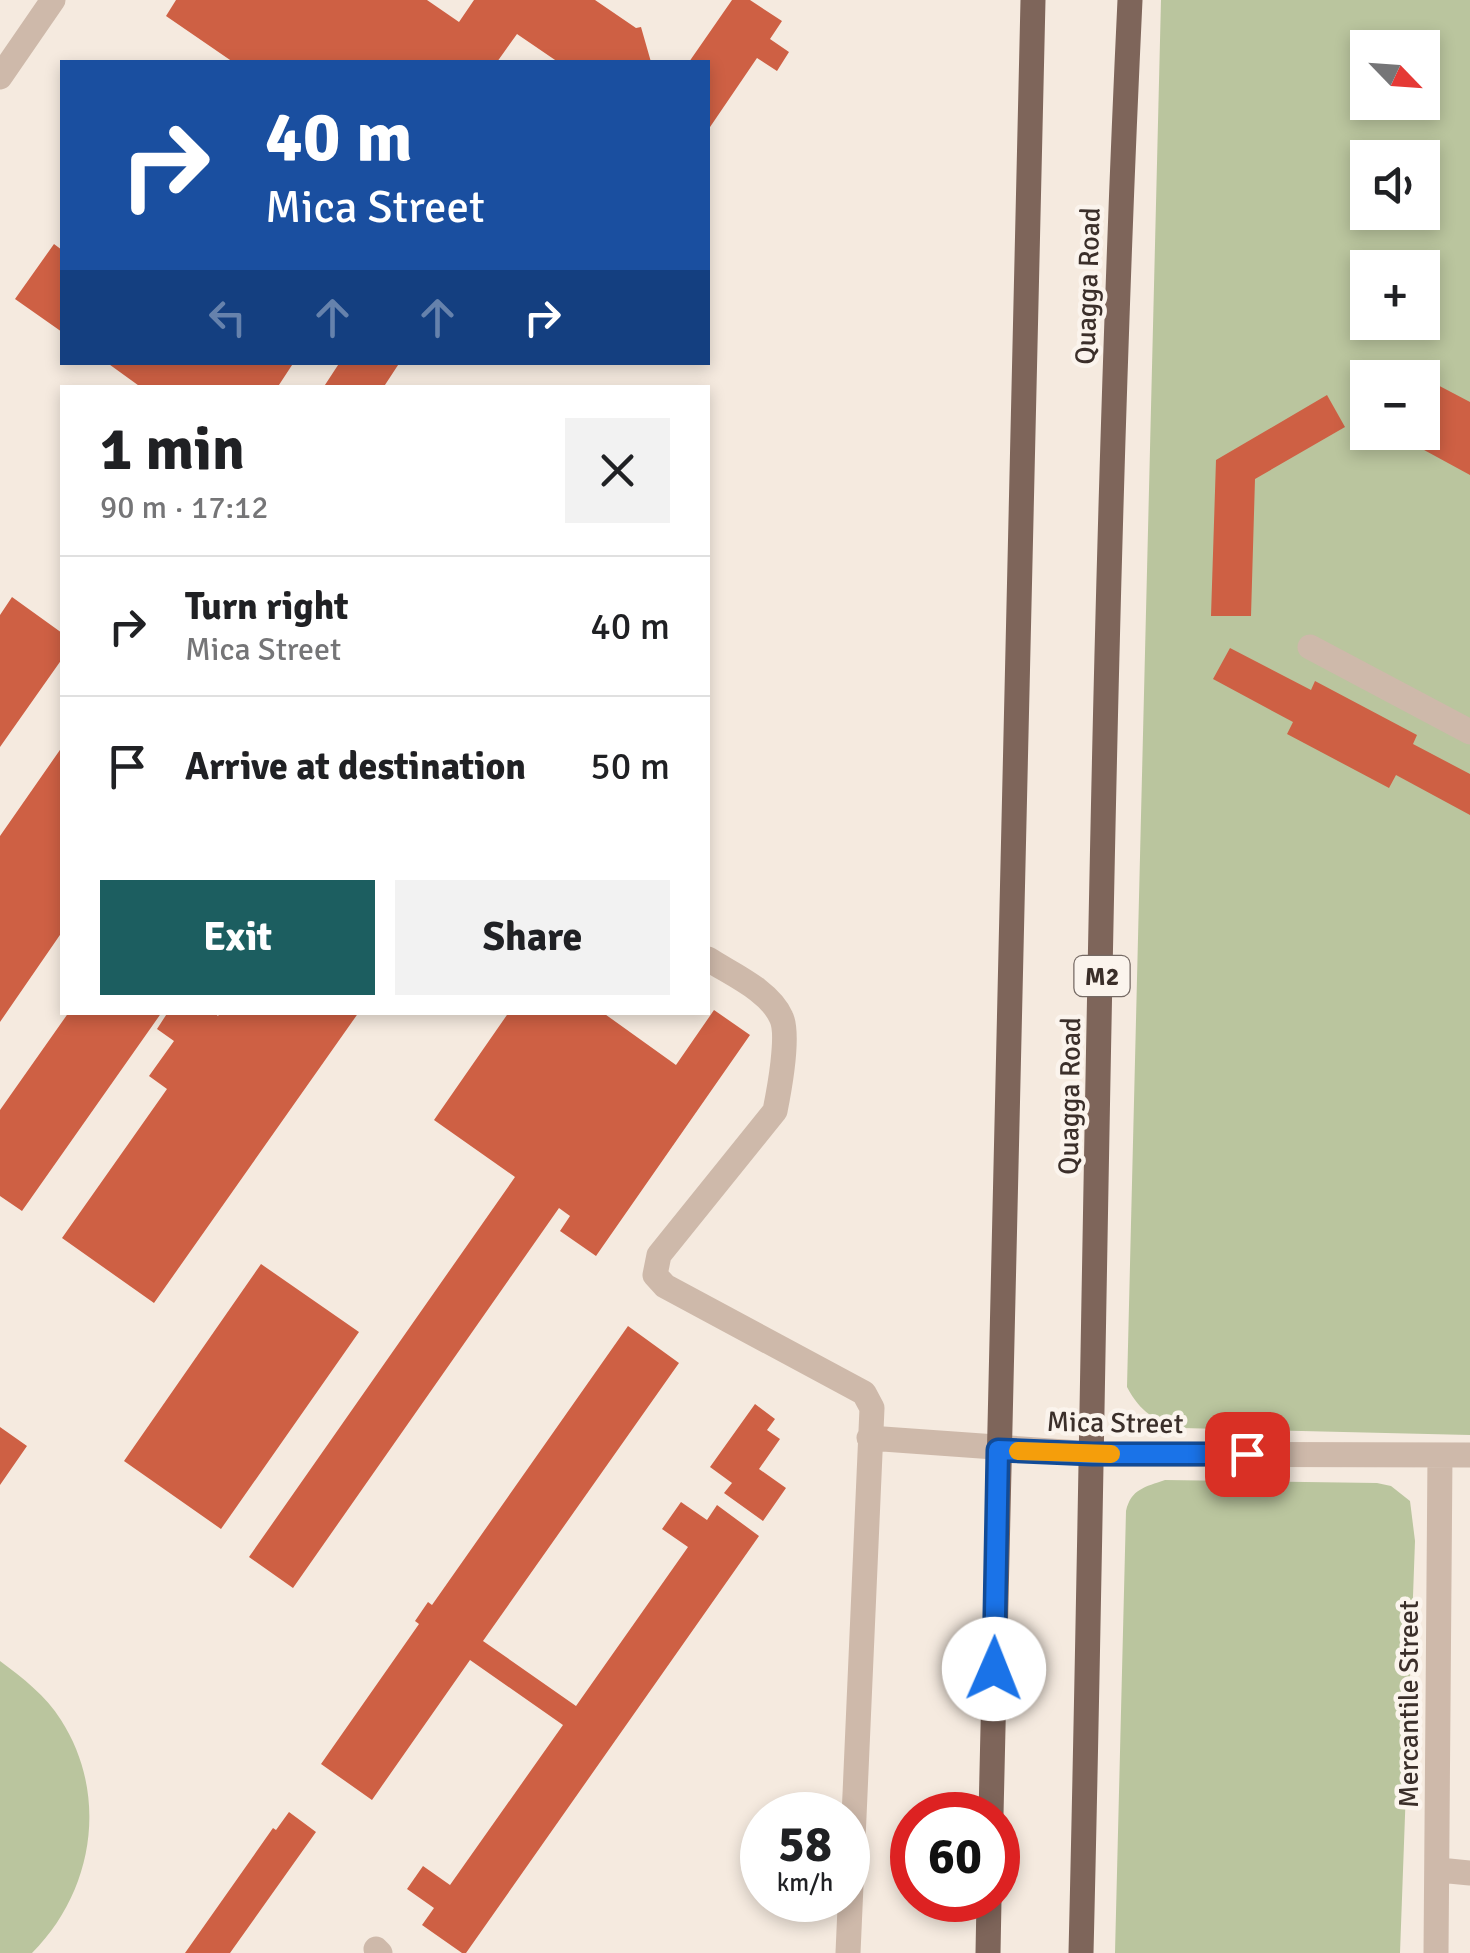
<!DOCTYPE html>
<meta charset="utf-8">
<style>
body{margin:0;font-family:Signika,sans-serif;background:#f2f2f2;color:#202124;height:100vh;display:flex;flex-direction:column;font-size:38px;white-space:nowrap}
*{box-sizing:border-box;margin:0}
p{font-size:32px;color:#757577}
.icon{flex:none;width:55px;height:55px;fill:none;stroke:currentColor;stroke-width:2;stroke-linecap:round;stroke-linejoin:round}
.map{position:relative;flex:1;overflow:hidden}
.panel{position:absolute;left:60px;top:385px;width:650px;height:630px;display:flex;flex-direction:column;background:#fff;border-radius:0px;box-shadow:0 5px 15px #0003}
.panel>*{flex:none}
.guide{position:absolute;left:60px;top:60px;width:650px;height:305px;border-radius:0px;box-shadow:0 5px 15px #0003;background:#1a4fa0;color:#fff;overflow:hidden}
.needle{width:65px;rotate:115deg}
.tools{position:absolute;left:1350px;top:30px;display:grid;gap:20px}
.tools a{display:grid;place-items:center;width:90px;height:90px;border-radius:0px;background:#fff;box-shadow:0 5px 15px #0003;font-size:50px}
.speed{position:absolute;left:740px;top:1792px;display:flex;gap:20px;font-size:50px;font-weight:700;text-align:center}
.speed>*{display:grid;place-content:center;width:130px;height:130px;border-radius:50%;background:#fff;box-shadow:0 5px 15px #0003;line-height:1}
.speed small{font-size:25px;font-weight:400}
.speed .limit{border:15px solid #d22;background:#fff;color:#111}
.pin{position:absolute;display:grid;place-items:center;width:85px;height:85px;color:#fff;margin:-42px;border-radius:20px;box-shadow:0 5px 15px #0006}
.me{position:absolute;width:110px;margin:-55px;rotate:1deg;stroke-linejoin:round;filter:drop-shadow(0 0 8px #0008)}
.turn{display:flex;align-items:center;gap:35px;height:210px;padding:0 40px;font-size:45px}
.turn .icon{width:130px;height:130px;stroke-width:2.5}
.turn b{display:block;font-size:70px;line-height:85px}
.lanes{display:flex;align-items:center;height:95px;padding:0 40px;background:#0003;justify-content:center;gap:50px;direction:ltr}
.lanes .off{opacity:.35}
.round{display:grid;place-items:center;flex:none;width:105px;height:105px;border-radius:0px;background:#f2f2f2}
.headline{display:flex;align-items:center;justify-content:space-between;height:170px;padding:0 40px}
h1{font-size:60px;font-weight:800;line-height:75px}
.button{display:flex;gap:20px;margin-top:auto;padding:20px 40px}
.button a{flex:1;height:115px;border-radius:0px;background:#1c5e60;color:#fff;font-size:40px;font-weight:800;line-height:115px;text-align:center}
.button a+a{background:#f2f2f2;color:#202124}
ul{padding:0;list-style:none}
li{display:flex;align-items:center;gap:30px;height:140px;padding:0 40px;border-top:2px solid #e0e0e0}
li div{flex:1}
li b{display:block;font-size:38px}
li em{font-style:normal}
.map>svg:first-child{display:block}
.green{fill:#bac59e;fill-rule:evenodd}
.building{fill:#ce6044}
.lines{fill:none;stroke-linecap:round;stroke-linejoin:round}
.minor{stroke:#ceb9aa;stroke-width:25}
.major{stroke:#7e655a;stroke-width:25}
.route-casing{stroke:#114b97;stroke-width:25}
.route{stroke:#1a73e8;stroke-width:18}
.slow{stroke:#f59e0b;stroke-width:18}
.labels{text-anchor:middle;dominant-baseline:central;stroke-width:9;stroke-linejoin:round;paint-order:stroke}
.shield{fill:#fbf4ed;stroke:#756a64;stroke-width:2.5}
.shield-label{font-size:25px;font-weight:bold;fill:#3b2f2a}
.street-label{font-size:28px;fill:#3b2f2a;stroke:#fbf4ed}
</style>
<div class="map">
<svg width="1470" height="1953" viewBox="0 0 1470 1953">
<rect width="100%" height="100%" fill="#f5eadf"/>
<!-- green -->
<path class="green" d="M 1161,0 L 1470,0 L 1470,1435 L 1182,1428 C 1154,1420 1141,1413 1127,1387 ZM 1368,48 L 1422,48 L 1422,102 L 1368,102 ZM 1368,158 L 1422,158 L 1422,212 L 1368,212 ZM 1368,268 L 1422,268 L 1422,322 L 1368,322 ZM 1368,378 L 1422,378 L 1422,432 L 1368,432 Z
M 1165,1480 L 1377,1483 L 1391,1486 L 1410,1501 L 1415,1541 L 1400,1953 L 1115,1953 L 1126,1511 C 1131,1489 1145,1487 1165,1480 Z
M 0,1661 C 23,1678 46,1696 61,1720 C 109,1795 94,1891 32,1953 L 0,1953 Z"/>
<!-- building -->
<path class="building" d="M 176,0 L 427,0 L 459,22 L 474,0 L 595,0 L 636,28 L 641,27 L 651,62 L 558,62 L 517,34 L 497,62 L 233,62 L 166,16 Z
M 732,0 L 750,0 L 782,21 L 770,39 L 789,52 L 777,71 L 757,58 L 708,130 L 708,62 L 689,62 Z
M 54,244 L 62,250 L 62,332 L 15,299 Z
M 1390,360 L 1470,402 L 1470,475 L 1391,432 L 1422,432 L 1422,378 L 1381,378 Z
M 106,362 L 294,362 L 277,388 L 142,388 Z
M 340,362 L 400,362 L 383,388 L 323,388 Z
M 1327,395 L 1345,427 L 1255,479 L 1251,616 L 1211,616 L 1216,460 Z
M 12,597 L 62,633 L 62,659 L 0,747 L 0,615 Z
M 1230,648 L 1311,690 L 1315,681 L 1417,735 L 1413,744 L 1470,774 L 1470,815 L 1396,775 L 1389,788 L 1287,734 L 1293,722 L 1213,679 Z
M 62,747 L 62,932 L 0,1022 L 0,836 Z
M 714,1010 L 750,1035 L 596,1256 L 560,1231 L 570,1216 L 559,1208 L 293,1588 L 249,1557 L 515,1177 L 434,1120 L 509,1012 L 602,1012 L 676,1065 Z
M 69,1012 L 162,1012 L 22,1211 L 0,1196 L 0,1110 Z
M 168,1012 L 213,1012 L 218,1016 L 221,1012 L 359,1012 L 154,1303 L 62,1238 L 167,1089 L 149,1076 L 174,1041 L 157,1029 Z
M 261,1264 L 359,1332 L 221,1529 L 124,1461 Z
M 628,1326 L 679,1363 L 483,1641 L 576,1706 L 688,1547 L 662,1529 L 681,1502 L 707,1520 L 717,1505 L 759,1536 L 466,1953 L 462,1953 L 422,1925 L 434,1908 L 407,1889 L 423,1866 L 450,1885 L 563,1725 L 470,1660 L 372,1800 L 321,1764 L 419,1624 L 415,1621 L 428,1602 L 432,1605 Z
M 755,1404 L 775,1419 L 767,1430 L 780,1439 L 759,1469 L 786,1488 L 763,1521 L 724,1493 L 732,1483 L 710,1467 Z
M 0,1427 L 27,1446 L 0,1485 Z
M 289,1812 L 316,1832 L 230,1953 L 185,1953 L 273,1828 L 276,1830 Z"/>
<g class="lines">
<!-- minor -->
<path class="minor" d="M 0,77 L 53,0
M 1310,647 L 1470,732
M 708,959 C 731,974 769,990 781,1017 C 790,1034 779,1091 775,1111 L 659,1255 L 655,1275 L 665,1286 L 864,1393 L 872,1408 L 848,1953
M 869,1438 L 1093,1454 L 1470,1455
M 1439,1870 L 1470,1873
M 376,1949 L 380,1953
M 1436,1953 L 1440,1455"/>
<!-- major -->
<path class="major" d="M 991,1815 L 1033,0
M 988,1953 L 989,1900
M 1081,1953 C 1097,1302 1099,650 1130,0"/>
</g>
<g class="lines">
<defs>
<path id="route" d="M 994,1669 L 998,1450 L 1093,1454 L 1247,1454"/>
</defs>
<!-- route casing -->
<use href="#route" class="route-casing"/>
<!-- route -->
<use href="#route" class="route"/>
<!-- slow -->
<path class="slow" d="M 1018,1451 L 1111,1454"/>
</g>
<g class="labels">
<!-- shield labels -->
<rect class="shield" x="1074.5" y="956" width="55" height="40" rx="8"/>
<g class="shield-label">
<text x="1102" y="976">M2</text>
</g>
<!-- street labels -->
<g class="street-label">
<text transform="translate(1088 286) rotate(-88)">Quagga Road</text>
<text transform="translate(1070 1096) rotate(-89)">Quagga Road</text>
<text transform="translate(1115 1423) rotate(1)">Mica Street</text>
<text transform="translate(1409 1704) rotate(-90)">Mercantile Street</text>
</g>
</g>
</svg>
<div class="tools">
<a><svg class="needle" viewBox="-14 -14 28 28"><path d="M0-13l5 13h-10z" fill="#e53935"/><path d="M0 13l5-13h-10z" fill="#757577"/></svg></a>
<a><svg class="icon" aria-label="sound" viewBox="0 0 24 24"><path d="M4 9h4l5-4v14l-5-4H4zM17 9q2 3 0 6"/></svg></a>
<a>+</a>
<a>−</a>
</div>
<div class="speed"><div>58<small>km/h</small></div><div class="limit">60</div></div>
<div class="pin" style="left:1247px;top:1454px;background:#d93025"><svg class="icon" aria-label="arrive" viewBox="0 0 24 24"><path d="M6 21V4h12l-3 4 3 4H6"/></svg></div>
<svg class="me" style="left:994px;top:1669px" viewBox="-20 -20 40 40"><circle r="19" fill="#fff"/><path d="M0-13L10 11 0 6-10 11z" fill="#1a73e8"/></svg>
<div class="guide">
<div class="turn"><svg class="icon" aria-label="right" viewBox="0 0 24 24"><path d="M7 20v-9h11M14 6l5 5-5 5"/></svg><div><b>40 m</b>Mica Street</div></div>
<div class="lanes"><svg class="icon off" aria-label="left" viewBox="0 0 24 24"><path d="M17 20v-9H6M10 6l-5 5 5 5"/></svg><svg class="icon off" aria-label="ahead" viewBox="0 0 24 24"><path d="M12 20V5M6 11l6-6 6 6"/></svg><svg class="icon off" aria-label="ahead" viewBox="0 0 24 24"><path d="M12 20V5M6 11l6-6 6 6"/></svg><svg class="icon" aria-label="right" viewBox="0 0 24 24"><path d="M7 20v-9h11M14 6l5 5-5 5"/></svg></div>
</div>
<section class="panel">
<div class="headline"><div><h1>1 min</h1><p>90 m · 17:12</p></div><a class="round"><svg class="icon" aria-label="close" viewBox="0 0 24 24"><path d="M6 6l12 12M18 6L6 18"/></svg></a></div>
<ul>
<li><svg class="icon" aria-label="right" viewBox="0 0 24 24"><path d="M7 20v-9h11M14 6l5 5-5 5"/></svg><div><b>Turn right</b><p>Mica Street</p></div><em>40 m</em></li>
<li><svg class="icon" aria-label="arrive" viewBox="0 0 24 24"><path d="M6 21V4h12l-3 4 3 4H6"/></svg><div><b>Arrive at destination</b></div><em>50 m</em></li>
</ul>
<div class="button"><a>Exit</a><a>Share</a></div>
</section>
</div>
